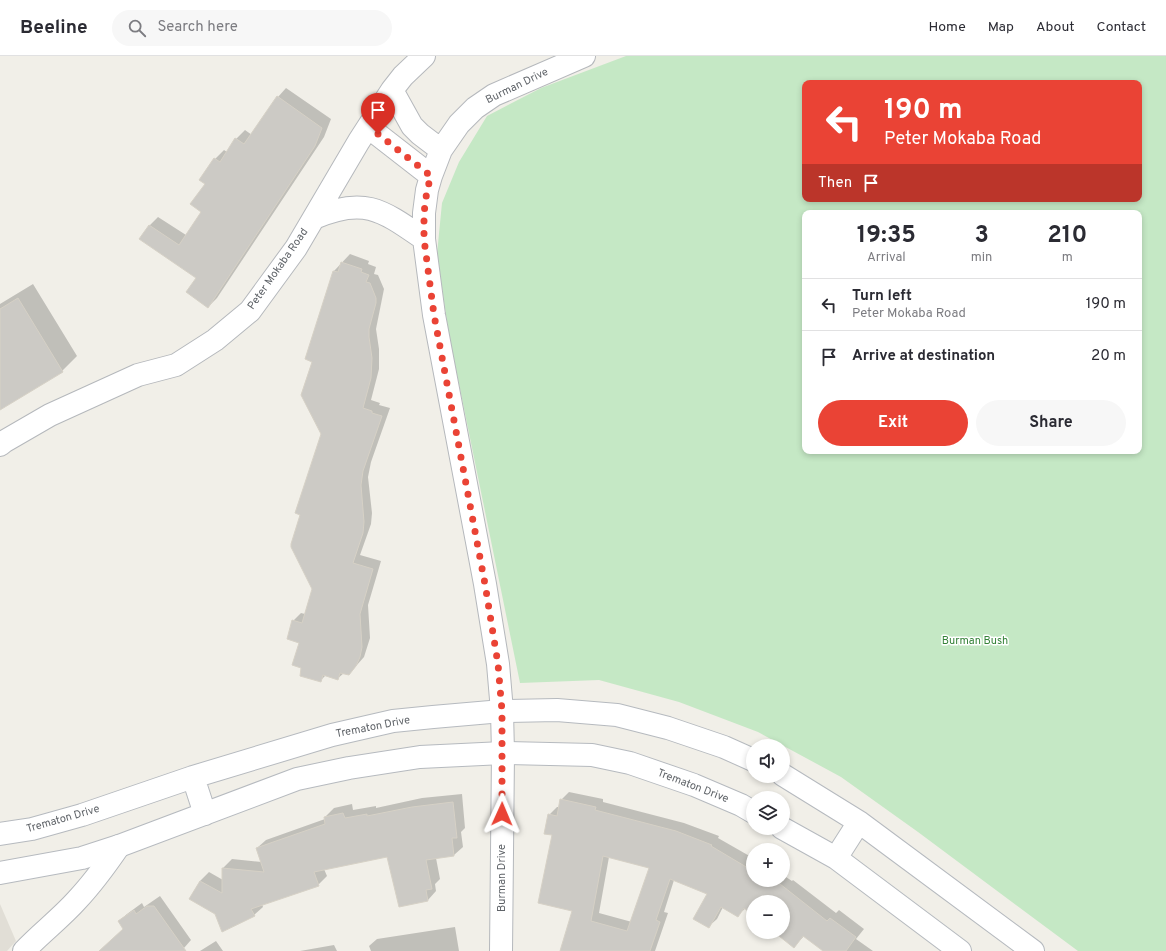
<!DOCTYPE html>
<meta charset="utf-8">
<style>
body{margin:0;font-family:Overpass,sans-serif;background:#f7f7f7;color:#2b2b33;height:100vh;display:flex;flex-direction:column;font-size:15px;white-space:nowrap}
*{box-sizing:border-box;margin:0}
p{font-size:13px;color:#7c7c81}
.icon{flex:none;width:22px;height:22px;fill:none;stroke:currentColor;stroke-width:2;stroke-linecap:round;stroke-linejoin:round}
.map{position:relative;flex:1;overflow:hidden}
.sheet{position:absolute;left:802px;top:154px;width:340px;height:244px;display:flex;flex-direction:column;background:#fff;border-radius:8px;box-shadow:0 2px 6px #0003}
.sheet>*{flex:none}
.banner{position:absolute;left:802px;top:24px;width:340px;height:122px;border-radius:8px;box-shadow:0 2px 6px #0003;background:#ea4335;color:#fff;overflow:hidden}
.tools{position:absolute;left:746px;top:683px;display:grid;gap:8px}
.tools a{display:grid;place-items:center;width:44px;height:44px;border-radius:50%;background:#fff;box-shadow:0 2px 6px #0003;font-size:20px}
.pin{position:absolute;display:grid;place-items:center;width:34px;height:34px;color:#fff;margin:-41px -17px;border-radius:50% 50% 50% 0;rotate:-45deg;box-shadow:0 0 4px #0007}
.pin .icon{rotate:45deg}
.me{position:absolute;width:44px;margin:-22px;rotate:1deg;stroke-linejoin:round;filter:drop-shadow(0 0 3px #0008)}
.turn{display:flex;align-items:center;gap:14px;height:84px;padding:0 16px;font-size:18px}
.turn .icon{width:52px;height:52px;stroke-width:2.5}
.turn b{display:block;font-size:28px;line-height:34px}
.then{display:flex;align-items:center;height:38px;padding:0 16px;background:#0003;gap:8px;font-size:15px}
.eta{display:flex;justify-content:space-evenly;align-items:center;height:68px;text-align:center}
.eta b{font-size:24px;font-weight:700;line-height:28px}
.action{display:flex;gap:8px;margin-top:auto;padding:8px 16px}
.action a{flex:1;height:46px;border-radius:24px;background:#ea4335;color:#fff;font-size:16px;font-weight:700;line-height:46px;text-align:center}
.action a+a{background:#f7f7f7;color:#2b2b33}
ul{padding:0;list-style:none}
li{display:flex;align-items:center;gap:12px;height:52px;padding:0 16px;border-top:1px solid #e1e1e2}
li div{flex:1}
li b{display:block;font-size:15px}
li em{font-style:normal}
header{display:flex;align-items:center;gap:24px;box-sizing:border-box;height:56px;padding:0 20px;background:#fff;border-bottom:1px solid #e1e1e2}
header strong{font-size:19px}
nav{display:flex;gap:22px;margin-inline-start:auto;font-size:14px}
.search{width:280px;height:36px;background:#f7f7f7;display:flex;align-items:center;gap:10px;box-sizing:border-box;padding:0 14px;border-radius:22px;color:#7c7c81;font-size:15px}
.map>svg:first-child{display:block}
.education{fill:#e1ded6}
.green{fill:#c5e8c5;fill-rule:evenodd}
.shadow{fill:#0003;fill-rule:evenodd}
.building{fill:#cccac5;stroke:#d6d1c6;fill-rule:evenodd}
.lines{fill:none;stroke-linecap:round;stroke-linejoin:round}
.street-casing{stroke:#b5b8bc;stroke-width:24}
.secondary-casing{stroke:#b6babf;stroke-width:24}
.street{stroke:#fff;stroke-width:22}
.secondary{stroke:#fff;stroke-width:22}
.route{stroke:#ea4335;stroke-width:7;stroke-dasharray:0 12.6}
.labels{text-anchor:middle;dominant-baseline:central;stroke-width:3;stroke-linejoin:round;paint-order:stroke}
.street-label{font-size:11px;fill:#5f6368;stroke:#fff}
.park-label{font-size:11px;fill:#348238;stroke:#fff}
</style>
<header>
<strong>Beeline</strong>
<div class="search"><svg class="icon" aria-label="search" viewBox="0 0 24 24"><circle cx="10" cy="10" r="6"/><path d="M15 15l6 6"/></svg>Search here</div>
<nav><a>Home</a><a>Map</a><a>About</a><a>Contact</a></nav>
</header>
<div class="map">
<svg width="1166" height="895" viewBox="0 0 1166 895">
<rect width="100%" height="100%" fill="#f1efe8"/>
<!-- education -->
<path class="education" d="M 0,848 L 16,885 L 7,895 L 0,895 Z"/>
<!-- green -->
<path class="green" d="M 626,0 L 1166,0 L 1166,895 L 1078,895 L 918,776 L 841,721 L 758,676 L 679,646 L 599,624 L 520,627 L 449,279 L 437,198 L 442,147 L 459,106 L 487,60 L 541,32 ZM 805,27 L 1139,27 L 1139,143 L 805,143 ZM 805,157 L 1139,157 L 1139,395 L 805,395 Z"/>
<!-- shadow -->
<path class="shadow" d="M 286,32 L 331,63 L 324,81 L 217,242 L 208,251 L 198,221 L 149,170 L 158,161 L 186,179 L 203,156 L 206,127 L 201,124 L 215,103 L 224,94 L 227,96 L 236,83 L 245,74 L 252,79 L 278,41 Z
M 350,198 L 369,205 L 368,208 L 376,211 L 374,218 L 378,219 L 384,233 L 376,273 L 379,293 L 379,313 L 371,344 L 380,347 L 379,349 L 390,352 L 371,406 L 368,421 L 372,457 L 371,468 L 360,499 L 381,505 L 368,549 L 370,582 L 364,601 L 349,618 L 344,617 L 337,623 L 326,619 L 320,625 L 302,611 L 301,586 L 293,565 L 301,557 L 305,558 L 313,533 L 301,459 L 322,378 L 313,305 L 334,215 Z
M 33,228 L 77,300 L 62,315 L 0,352 L 0,248 Z
M 569,736 L 603,743 L 603,746 L 684,767 L 719,780 L 718,782 L 753,802 L 753,824 L 783,824 L 783,819 L 792,825 L 793,824 L 836,857 L 839,854 L 864,873 L 856,883 L 873,895 L 825,895 L 804,880 L 794,891 L 776,876 L 783,876 L 783,846 L 753,846 L 753,858 L 746,852 L 738,859 L 723,851 L 717,863 L 708,871 L 709,837 L 674,824 L 664,856 L 668,857 L 655,895 L 561,895 L 573,854 L 549,759 L 557,751 L 559,751 L 561,744 ZM 609,801 L 650,812 L 632,866 L 599,857 Z
M 462,738 L 465,772 L 461,776 L 463,791 L 454,799 L 436,802 L 440,823 L 435,828 L 436,835 L 428,844 L 388,800 L 324,813 L 327,820 L 318,829 L 262,848 L 263,851 L 254,859 L 216,857 L 190,842 L 200,825 L 209,816 L 223,824 L 223,812 L 232,803 L 262,806 L 257,792 L 266,784 L 325,763 L 325,761 L 334,752 L 352,748 L 353,754 L 376,750 L 376,752 L 422,742 Z
M 160,840 L 191,884 L 184,892 L 179,895 L 100,895 L 124,873 L 119,865 L 127,858 L 142,847 L 144,851 Z
M 455,871 L 459,895 L 371,895 L 369,890 L 377,883 Z
M 216,885 L 223,895 L 200,895 Z
M 334,889 L 337,895 L 299,895 L 300,895 Z"/>
<!-- building -->
<path class="building" d="M 277,40 L 322,72 L 315,90 L 208,252 L 186,236 L 196,222 L 139,183 L 149,169 L 179,189 L 201,156 L 190,148 L 205,128 L 199,124 L 214,102 L 220,106 L 235,82 L 244,88 Z
M 341,206 L 362,213 L 361,216 L 369,219 L 366,226 L 370,227 L 376,242 L 376,247 L 369,273 L 369,281 L 372,302 L 371,322 L 363,352 L 372,355 L 372,357 L 382,360 L 363,415 L 361,429 L 364,466 L 363,477 L 353,507 L 373,513 L 360,558 L 362,591 L 360,601 L 356,610 L 349,619 L 340,617 L 338,624 L 323,619 L 321,626 L 300,620 L 301,612 L 292,609 L 299,587 L 287,583 L 292,564 L 302,567 L 312,533 L 291,491 L 291,488 L 300,459 L 295,457 L 321,378 L 301,339 L 312,306 L 305,303 L 333,215 L 338,216 Z
M 18,242 L 63,316 L 0,354 L 0,253 Z
M 560,743 L 596,751 L 595,754 L 676,775 L 712,789 L 711,790 L 753,815 L 753,824 L 775,824 L 827,865 L 830,862 L 856,881 L 846,895 L 823,895 L 803,880 L 794,892 L 774,876 L 783,876 L 783,846 L 753,846 L 753,859 L 744,852 L 738,861 L 721,851 L 709,872 L 693,863 L 707,838 L 670,823 L 656,864 L 660,866 L 650,895 L 560,895 L 572,855 L 538,847 L 552,779 L 544,778 L 548,758 L 557,760 ZM 603,800 L 649,812 L 627,875 L 591,865 Z
M 453,746 L 457,782 L 452,782 L 454,800 L 426,804 L 432,833 L 426,834 L 428,845 L 399,851 L 387,801 L 314,816 L 319,830 L 251,853 L 255,860 L 222,876 L 215,858 L 189,843 L 200,825 L 222,837 L 222,812 L 264,816 L 256,792 L 325,768 L 324,761 L 343,757 L 345,762 L 367,758 L 367,760 L 412,751 Z
M 147,850 L 154,850 L 186,895 L 99,895 L 123,873 L 118,865 L 134,854 L 136,858 Z"/>
<g class="lines">
<defs>
<path id="street" d="M 392,34 L 412,70 L 420,78 L 441,94
M 368,71 L 431,120
M 314,162 C 364,140 382,154 424,183
M 0,389 L 5,385 L 50,359 L 138,319 L 176,309 L 215,284 L 250,255 L 296,192 L 359,85 L 392,34 L 403,20 L 424,0
M 24,895 C 41,877 61,862 77,844 C 93,827 106,809 119,790
M 501,895 L 503,697 L 502,655 L 498,608 L 485,528 L 434,259 L 424,183 L 424,157 L 427,134 L 431,120 L 441,94 L 459,68 L 475,52 L 494,39 L 584,0"/>
<path id="secondary" d="M 783,719 L 859,766 L 1033,895
M 193,721 L 205,758
M 782,772 L 836,802 L 960,895
M 0,778 L 32,773 L 82,759 L 193,721 L 332,679 L 393,665 L 433,661 L 502,655 L 557,654 L 617,659 L 668,672 L 724,691 L 753,704
M 836,802 L 859,766
M 0,817 L 82,802 L 119,790 L 297,723 L 349,712 L 420,701 L 503,697 L 592,699 L 630,707 L 694,729 L 741,749 L 753,756"/>
</defs>
<!-- street casing -->
<use href="#street" class="street-casing"/>
<!-- secondary casing -->
<use href="#secondary" class="secondary-casing"/>
<!-- street -->
<use href="#street" class="street"/>
<!-- secondary -->
<use href="#secondary" class="secondary"/>
</g>
<g class="lines">
<!-- route -->
<path class="route" d="M 378,78 L 431,120 L 427,134 L 424,157 L 424,183 L 434,259 L 485,528 L 498,608 L 502,655 L 502,758"/>
</g>
<g class="labels">
<!-- street labels -->
<g class="street-label">
<text transform="translate(517 30) rotate(-26)">Burman Drive</text>
<text transform="translate(278 213) rotate(-55)">Peter Mokaba Road</text>
<text transform="translate(373 671) rotate(-11)">Trematon Drive</text>
<text transform="translate(693 730) rotate(21)">Trematon Drive</text>
<text transform="translate(63 763) rotate(-16)">Trematon Drive</text>
<text transform="translate(502 822) rotate(-90)">Burman Drive</text>
</g>
<!-- park labels -->
<g class="park-label">
<text x="975" y="585">Burman Bush</text>
</g>
</g>
</svg>
<div class="tools">
<a><svg class="icon" aria-label="sound" viewBox="0 0 24 24"><path d="M4 9h4l5-4v14l-5-4H4zM17 9q2 3 0 6"/></svg></a>
<a><svg class="icon" aria-label="layers" viewBox="0 0 24 24"><path d="M12 4l9 5-9 5-9-5zM3 14l9 5 9-5"/></svg></a>
<a>+</a>
<a>−</a>
</div>
<div class="pin" style="left:378px;top:78px;background:#d93025"><svg class="icon" aria-label="arrive" viewBox="0 0 24 24"><path d="M6 21V4h12l-3 4 3 4H6"/></svg></div>
<svg class="me" style="left:502px;top:758px" viewBox="-20 -20 40 40"><path d="M0-17L14 15 0 8-14 15z" fill="#ea4335" stroke="#fff" stroke-width="4"/></svg>
<div class="banner">
<div class="turn"><svg class="icon" aria-label="left" viewBox="0 0 24 24"><path d="M17 20v-9H6M10 6l-5 5 5 5"/></svg><div><b>190 m</b>Peter Mokaba Road</div></div>
<div class="then">Then<svg class="icon" aria-label="arrive" viewBox="0 0 24 24"><path d="M6 21V4h12l-3 4 3 4H6"/></svg></div>
</div>
<section class="sheet">
<div class="eta">
<div><b>19:35</b><p>Arrival</p></div>
<div><b>3</b><p>min</p></div>
<div><b>210</b><p>m</p></div>
</div>
<ul>
<li><svg class="icon" aria-label="left" viewBox="0 0 24 24"><path d="M17 20v-9H6M10 6l-5 5 5 5"/></svg><div><b>Turn left</b><p>Peter Mokaba Road</p></div><em>190 m</em></li>
<li><svg class="icon" aria-label="arrive" viewBox="0 0 24 24"><path d="M6 21V4h12l-3 4 3 4H6"/></svg><div><b>Arrive at destination</b></div><em>20 m</em></li>
</ul>
<div class="action"><a>Exit</a><a>Share</a></div>
</section>
</div>
